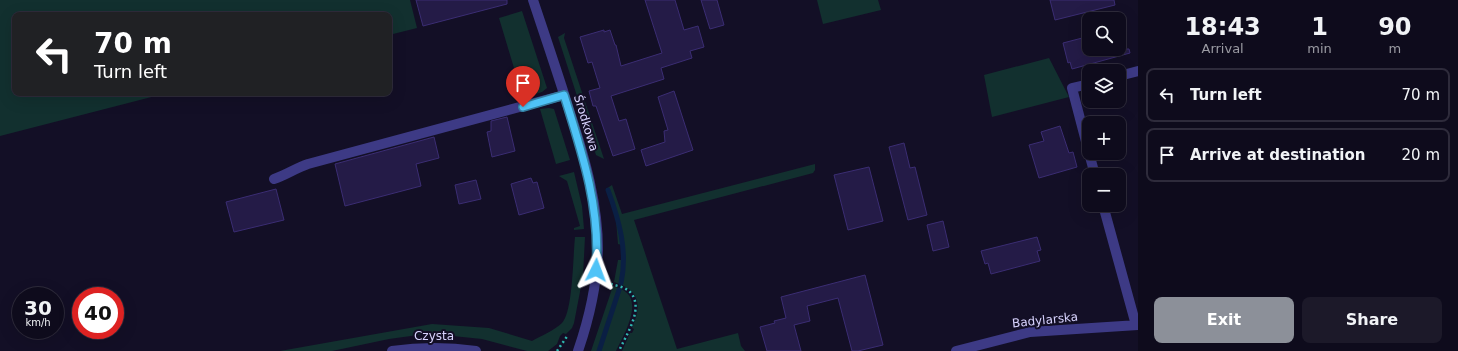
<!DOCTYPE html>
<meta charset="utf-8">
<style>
body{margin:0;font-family:"DejaVu Sans",sans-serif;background:#1c1929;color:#f1f3f6;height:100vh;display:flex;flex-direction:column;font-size:15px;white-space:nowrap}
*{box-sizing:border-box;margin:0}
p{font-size:13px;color:#9b9ba3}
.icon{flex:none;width:22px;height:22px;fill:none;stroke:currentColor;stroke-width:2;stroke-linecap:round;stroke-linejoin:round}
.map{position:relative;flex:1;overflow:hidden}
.sheet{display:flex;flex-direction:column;background:#0e0b1c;width:320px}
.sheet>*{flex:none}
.banner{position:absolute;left:12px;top:12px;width:380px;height:84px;border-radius:8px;box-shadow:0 4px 16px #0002,0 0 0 1px #2e2b3b;background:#202124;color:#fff;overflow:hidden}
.fabs{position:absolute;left:1082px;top:12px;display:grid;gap:8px}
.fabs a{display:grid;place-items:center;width:44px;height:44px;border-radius:8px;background:#0e0b1c;box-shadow:0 4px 16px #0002,0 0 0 1px #2e2b3b;font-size:20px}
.speed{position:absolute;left:12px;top:287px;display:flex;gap:8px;font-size:20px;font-weight:700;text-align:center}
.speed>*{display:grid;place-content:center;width:52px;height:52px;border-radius:50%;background:#0e0b1c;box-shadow:0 4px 16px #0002,0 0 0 1px #2e2b3b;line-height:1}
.speed small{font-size:10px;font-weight:400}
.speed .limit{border:6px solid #d22;background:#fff;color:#111}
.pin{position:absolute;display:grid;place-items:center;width:34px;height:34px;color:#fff;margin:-41px -17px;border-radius:50% 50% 50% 0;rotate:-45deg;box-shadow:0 0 4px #0007}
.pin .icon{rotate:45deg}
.me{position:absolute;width:44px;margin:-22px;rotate:3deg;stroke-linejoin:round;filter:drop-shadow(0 0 3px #0008)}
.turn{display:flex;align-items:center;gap:14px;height:84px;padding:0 16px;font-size:18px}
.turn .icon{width:52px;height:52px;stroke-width:2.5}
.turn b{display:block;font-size:28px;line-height:34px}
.eta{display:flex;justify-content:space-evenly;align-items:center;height:68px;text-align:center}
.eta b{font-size:24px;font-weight:700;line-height:28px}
.button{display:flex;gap:8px;margin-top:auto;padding:8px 16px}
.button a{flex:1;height:46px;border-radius:8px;background:#8c9099;color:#fff;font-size:16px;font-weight:700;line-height:46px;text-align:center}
.button a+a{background:#1c1929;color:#f1f3f6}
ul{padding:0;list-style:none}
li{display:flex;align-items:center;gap:12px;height:54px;margin:0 8px 6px;padding:0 8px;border:2px solid #2e2b3b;border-radius:8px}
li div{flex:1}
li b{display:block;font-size:15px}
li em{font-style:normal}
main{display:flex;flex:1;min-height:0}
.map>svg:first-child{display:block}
.green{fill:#12302f}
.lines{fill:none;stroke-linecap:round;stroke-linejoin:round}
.stream{stroke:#0a1f44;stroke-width:5}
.building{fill:#241b47;stroke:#3b2d73}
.path{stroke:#2fb8b0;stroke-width:2.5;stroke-dasharray:2 3;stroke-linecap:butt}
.minor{stroke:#3d3a85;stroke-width:10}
.route-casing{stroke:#337fa1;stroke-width:10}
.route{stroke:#4fc3f7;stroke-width:7}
.labels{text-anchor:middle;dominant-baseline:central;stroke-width:4;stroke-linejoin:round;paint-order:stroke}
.street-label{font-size:12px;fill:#d9d4ff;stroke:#130f26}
</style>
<main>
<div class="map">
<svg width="1138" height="351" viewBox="0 0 1138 351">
<rect width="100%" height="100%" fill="#130f26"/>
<!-- green -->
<path class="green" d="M 0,0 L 410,0 L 417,28 L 389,35 L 389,15 L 15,15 L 15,93 L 167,93 L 0,136 Z
M 817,0 L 878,0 L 881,10 L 823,24 Z
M 522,11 L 547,88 L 542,92 L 523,98 L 499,18 Z
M 565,33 L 564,38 L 604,159 L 596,155 L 558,37 Z
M 1049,58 L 1069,97 L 992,117 L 984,75 Z
M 549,108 L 554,109 L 570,160 L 556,164 L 540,109 Z
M 815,164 L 815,170 L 813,173 L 634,220 L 677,349 L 738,333 L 741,346 L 745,351 L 622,351 L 630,333 L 632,333 L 634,329 L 632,328 C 642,305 640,290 614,282 L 618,260 L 622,260 L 622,245 L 618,244 L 616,220 L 606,189 L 612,185 L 622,214 Z
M 574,172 L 582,206 L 584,229 L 574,230 L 574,228 L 580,226 L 567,181 L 559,176 Z
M 575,237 L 585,237 L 583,276 L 574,323 L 572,328 L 566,334 L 563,333 L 560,336 L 557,344 L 548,351 L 527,351 L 482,339 L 443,335 L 418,335 L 389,339 L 332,351 L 280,351 L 432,324 L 489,328 L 532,341 C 541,336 555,330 562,323 C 573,312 573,255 575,237 Z
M 613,286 C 618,288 623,289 627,293 C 641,306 623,337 616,351 L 591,351 Z"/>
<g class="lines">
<!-- stream -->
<path class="stream" d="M 608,190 C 619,220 628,251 621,283
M 599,351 L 619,290"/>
</g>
<!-- building -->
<path class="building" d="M 416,0 L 507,0 L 507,4 L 423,26 Z
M 645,0 L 675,0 L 684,30 L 698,26 L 704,47 L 690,51 L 692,58 L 661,68 L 664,79 L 611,96 L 619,121 L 626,119 L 635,149 L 613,156 L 596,106 L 593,106 L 589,91 L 600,88 L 592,62 L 588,63 L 580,37 L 604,30 L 604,32 L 610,30 L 615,45 L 616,45 L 621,66 L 662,53 Z
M 701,0 L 717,0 L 724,25 L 710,29 Z
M 1050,0 L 1114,0 L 1115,5 L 1055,20 Z
M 1086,37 L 1089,44 L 1089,49 L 1129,49 L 1130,53 L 1072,69 L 1070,62 L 1068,63 L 1063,43 Z
M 674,91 L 693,150 L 646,166 L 641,150 L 665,142 L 664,131 L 668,130 L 658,97 Z
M 507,117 L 515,151 L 492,157 L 487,132 L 491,131 L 491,121 Z
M 1060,126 L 1069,153 L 1073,152 L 1077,167 L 1039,178 L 1029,145 L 1044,141 L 1041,132 Z
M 434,137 L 439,158 L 416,164 L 421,186 L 345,206 L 335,164 Z
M 904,143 L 910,168 L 915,167 L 927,215 L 908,220 L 889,147 Z
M 869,167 L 883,221 L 848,230 L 834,175 Z
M 531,178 L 533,183 L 537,182 L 544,208 L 519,215 L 511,184 Z
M 476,180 L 481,199 L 459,204 L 455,185 Z
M 276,189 L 284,220 L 234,232 L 226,202 Z
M 943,221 L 949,247 L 933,251 L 927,225 Z
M 1037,237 L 1041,250 L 1037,251 L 1040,261 L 991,274 L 988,263 L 985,264 L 981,251 Z
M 865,275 L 883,345 L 858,351 L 852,351 L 838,298 L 807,306 L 810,321 L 794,325 L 801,351 L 767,351 L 760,327 L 775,323 L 774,321 L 786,318 L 781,297 Z"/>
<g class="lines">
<!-- path -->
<path class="path" d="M 611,284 C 617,286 626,287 631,293 C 644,309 626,335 619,351
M 557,351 L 568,335"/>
<!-- minor -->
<path class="minor" d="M 533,0 C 546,39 559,77 571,116 C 585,159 598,204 598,250 C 597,284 589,319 578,351
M 1119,76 L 1138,71
M 1089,84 L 1072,88 L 1089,153
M 1089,153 L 1095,175
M 274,179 C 286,175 296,168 308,164 L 564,95
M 1103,205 L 1136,325
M 392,351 C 420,347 448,347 476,351
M 956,351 L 1030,332 L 1138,325"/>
</g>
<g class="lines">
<defs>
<path id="route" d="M 523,107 L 564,95 C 582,152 601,209 596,270"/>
</defs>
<!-- route casing -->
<use href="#route" class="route-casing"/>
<!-- route -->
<use href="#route" class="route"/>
</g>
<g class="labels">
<!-- street labels -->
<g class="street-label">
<text transform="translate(586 123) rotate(73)">Środkowa</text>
<text transform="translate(1045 320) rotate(-6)">Badylarska</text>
<text x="434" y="336">Czysta</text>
</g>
</g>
</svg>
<div class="fabs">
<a><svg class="icon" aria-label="search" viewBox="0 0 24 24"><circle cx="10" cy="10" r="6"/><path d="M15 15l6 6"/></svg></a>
<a><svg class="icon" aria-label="layers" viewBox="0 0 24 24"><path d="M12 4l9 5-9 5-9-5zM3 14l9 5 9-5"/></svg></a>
<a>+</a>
<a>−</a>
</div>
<div class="speed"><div>30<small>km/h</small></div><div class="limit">40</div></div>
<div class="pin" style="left:523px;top:107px;background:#d93025"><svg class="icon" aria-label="arrive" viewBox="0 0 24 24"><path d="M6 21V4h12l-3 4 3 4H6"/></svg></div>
<svg class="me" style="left:596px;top:270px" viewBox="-20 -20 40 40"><path d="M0-17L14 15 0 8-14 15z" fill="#4fc3f7" stroke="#fff" stroke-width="4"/></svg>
<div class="banner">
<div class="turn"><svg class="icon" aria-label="left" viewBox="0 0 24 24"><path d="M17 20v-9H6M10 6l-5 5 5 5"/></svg><div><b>70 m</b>Turn left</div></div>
</div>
</div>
<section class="sheet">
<div class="eta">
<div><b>18:43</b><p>Arrival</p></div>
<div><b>1</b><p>min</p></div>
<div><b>90</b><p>m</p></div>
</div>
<ul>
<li><svg class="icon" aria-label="left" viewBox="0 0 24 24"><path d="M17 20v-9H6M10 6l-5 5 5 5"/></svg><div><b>Turn left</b></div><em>70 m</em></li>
<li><svg class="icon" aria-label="arrive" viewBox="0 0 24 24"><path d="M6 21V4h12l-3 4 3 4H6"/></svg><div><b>Arrive at destination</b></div><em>20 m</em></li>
</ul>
<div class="button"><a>Exit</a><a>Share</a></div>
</section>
</main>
